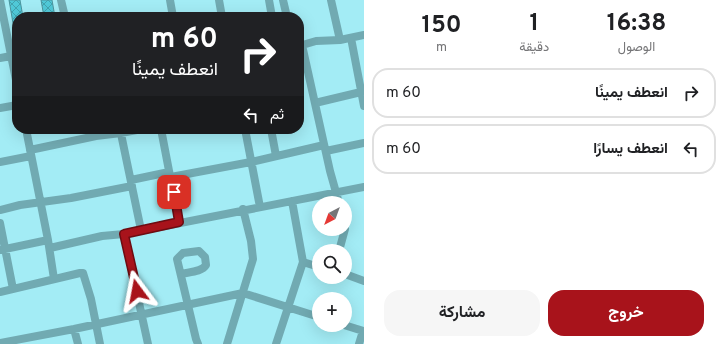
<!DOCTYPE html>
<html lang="ar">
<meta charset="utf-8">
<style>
body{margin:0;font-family:Overpass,Vazirmatn,sans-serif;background:#f6f6f6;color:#202124;direction:rtl;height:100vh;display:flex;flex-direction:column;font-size:15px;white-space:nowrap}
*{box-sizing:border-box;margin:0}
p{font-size:13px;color:#757577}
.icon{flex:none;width:22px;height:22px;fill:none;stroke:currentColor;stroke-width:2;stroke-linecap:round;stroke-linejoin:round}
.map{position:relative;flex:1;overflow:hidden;direction:ltr}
.side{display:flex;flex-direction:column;background:#fff;width:360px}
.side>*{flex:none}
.guide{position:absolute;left:12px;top:12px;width:292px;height:122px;border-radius:16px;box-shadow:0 4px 16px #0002;direction:rtl;background:#202124;color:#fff;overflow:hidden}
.needle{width:26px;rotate:221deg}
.buttons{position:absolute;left:312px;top:196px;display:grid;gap:8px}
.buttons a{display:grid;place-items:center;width:40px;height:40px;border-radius:50%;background:#fff;box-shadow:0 4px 16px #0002;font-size:20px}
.pin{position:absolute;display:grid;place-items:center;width:34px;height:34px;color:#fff;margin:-17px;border-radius:8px;box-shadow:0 2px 6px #0006}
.me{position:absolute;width:44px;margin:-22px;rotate:347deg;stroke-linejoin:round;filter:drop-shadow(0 0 3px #0008)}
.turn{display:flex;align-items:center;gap:14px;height:84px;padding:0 20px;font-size:18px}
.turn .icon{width:52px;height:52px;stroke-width:2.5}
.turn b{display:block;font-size:28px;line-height:34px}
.then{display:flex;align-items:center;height:38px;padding:0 20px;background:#0003;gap:8px;font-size:15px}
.eta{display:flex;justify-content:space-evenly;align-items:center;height:68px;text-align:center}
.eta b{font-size:24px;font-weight:700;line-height:28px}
.action{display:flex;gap:8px;margin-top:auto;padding:8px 20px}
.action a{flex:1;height:46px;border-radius:16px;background:#a8131b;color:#fff;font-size:16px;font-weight:700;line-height:46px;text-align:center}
.action a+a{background:#f6f6f6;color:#202124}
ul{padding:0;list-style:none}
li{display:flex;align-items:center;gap:12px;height:50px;margin:0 8px 6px;padding:0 12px;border:2px solid #e0e0e0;border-radius:16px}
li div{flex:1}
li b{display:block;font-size:15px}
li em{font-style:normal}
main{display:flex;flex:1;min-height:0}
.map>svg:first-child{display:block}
.building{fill:url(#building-cross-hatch);stroke:#4c949d}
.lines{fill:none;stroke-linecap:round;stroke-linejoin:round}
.minor{stroke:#71aab2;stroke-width:8}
.route-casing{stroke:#6d0c12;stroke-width:10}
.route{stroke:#a8131b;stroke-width:7}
</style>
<main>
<section class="side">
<div class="eta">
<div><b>16:38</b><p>الوصول</p></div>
<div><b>1</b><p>دقيقة</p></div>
<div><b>150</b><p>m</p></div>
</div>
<ul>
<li><svg class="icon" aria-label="right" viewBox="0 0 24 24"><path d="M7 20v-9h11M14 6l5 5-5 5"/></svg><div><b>انعطف يمينًا</b></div><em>60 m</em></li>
<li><svg class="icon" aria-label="left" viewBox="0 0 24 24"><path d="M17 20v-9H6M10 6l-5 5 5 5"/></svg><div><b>انعطف يسارًا</b></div><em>60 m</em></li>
</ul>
<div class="action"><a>خروج</a><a>مشاركة</a></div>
</section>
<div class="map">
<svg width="364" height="344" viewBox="0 0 364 344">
<defs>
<pattern id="building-cross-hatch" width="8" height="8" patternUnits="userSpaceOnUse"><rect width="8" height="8" fill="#50c9d8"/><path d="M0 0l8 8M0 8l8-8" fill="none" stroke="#41a4b0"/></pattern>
</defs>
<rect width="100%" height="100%" fill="#a3ecf5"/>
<!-- building -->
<path class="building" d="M 9,0 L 20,0 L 23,17 L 17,17 L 17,29 L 14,29 Z
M 41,0 L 52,0 L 55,17 L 44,17 Z"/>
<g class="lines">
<!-- minor -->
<path class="minor" d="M 0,0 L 17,85
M 61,0 L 65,17
M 170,0 L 173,17
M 219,0 L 222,17
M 269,0 L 272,17
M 283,0 L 287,17
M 331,0 L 340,40
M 351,38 L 364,106
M 302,45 L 330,171 L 339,203
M 299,46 L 316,41 L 340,40 L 364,35
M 0,58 L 11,56
M 315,103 L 361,92
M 0,108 L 17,105
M 26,129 L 48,240 L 54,279
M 120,129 L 141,230
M 161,129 L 179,223
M 245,129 L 260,207
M 271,129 L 276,156
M 30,150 L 96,136 L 121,133 L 142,129
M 326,151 L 364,143
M 0,162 L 31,156
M 171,177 L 251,162 L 324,145
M 131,180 L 169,172
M 0,210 L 20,205 L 71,198 L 132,186
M 0,223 L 13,289
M 124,234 L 148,344
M 50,248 L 102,236 L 124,234 L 364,187
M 0,250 L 48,240
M 339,251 L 345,229
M 303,262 L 319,267
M 181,274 C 189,272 202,272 206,265 L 205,257 L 199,251 L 183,253 L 177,259 L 196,339 L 198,344
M 345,274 L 364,281
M 0,292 L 80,273 L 83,273 L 91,299 L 100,344
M 344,325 L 363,331 L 359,344
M 74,329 L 78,344
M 0,343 L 74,329 L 243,293 L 319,317
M 227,344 L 253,259 L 251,241 L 243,209
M 276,344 L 303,262 L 292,201"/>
</g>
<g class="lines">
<defs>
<path id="route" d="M 137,291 L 124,234 L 179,222 L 174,192"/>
</defs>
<!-- route casing -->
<use href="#route" class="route-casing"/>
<!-- route -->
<use href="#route" class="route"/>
</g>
</svg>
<div class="buttons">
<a><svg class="needle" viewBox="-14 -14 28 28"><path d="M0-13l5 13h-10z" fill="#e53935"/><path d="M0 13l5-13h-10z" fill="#757577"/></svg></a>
<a><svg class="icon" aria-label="search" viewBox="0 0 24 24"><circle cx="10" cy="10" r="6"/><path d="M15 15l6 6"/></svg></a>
<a>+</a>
</div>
<div class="pin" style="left:174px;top:192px;background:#d93025"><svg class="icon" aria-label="arrive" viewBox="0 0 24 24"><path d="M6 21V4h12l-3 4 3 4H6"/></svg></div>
<svg class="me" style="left:137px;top:291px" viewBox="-20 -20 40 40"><path d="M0-17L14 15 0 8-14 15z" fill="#a8131b" stroke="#fff" stroke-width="4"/></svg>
<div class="guide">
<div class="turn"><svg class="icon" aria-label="right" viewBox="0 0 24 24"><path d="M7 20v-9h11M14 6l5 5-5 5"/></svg><div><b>60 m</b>انعطف يمينًا</div></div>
<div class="then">ثم<svg class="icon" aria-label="left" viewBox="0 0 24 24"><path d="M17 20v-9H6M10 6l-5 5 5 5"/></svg></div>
</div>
</div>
</main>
